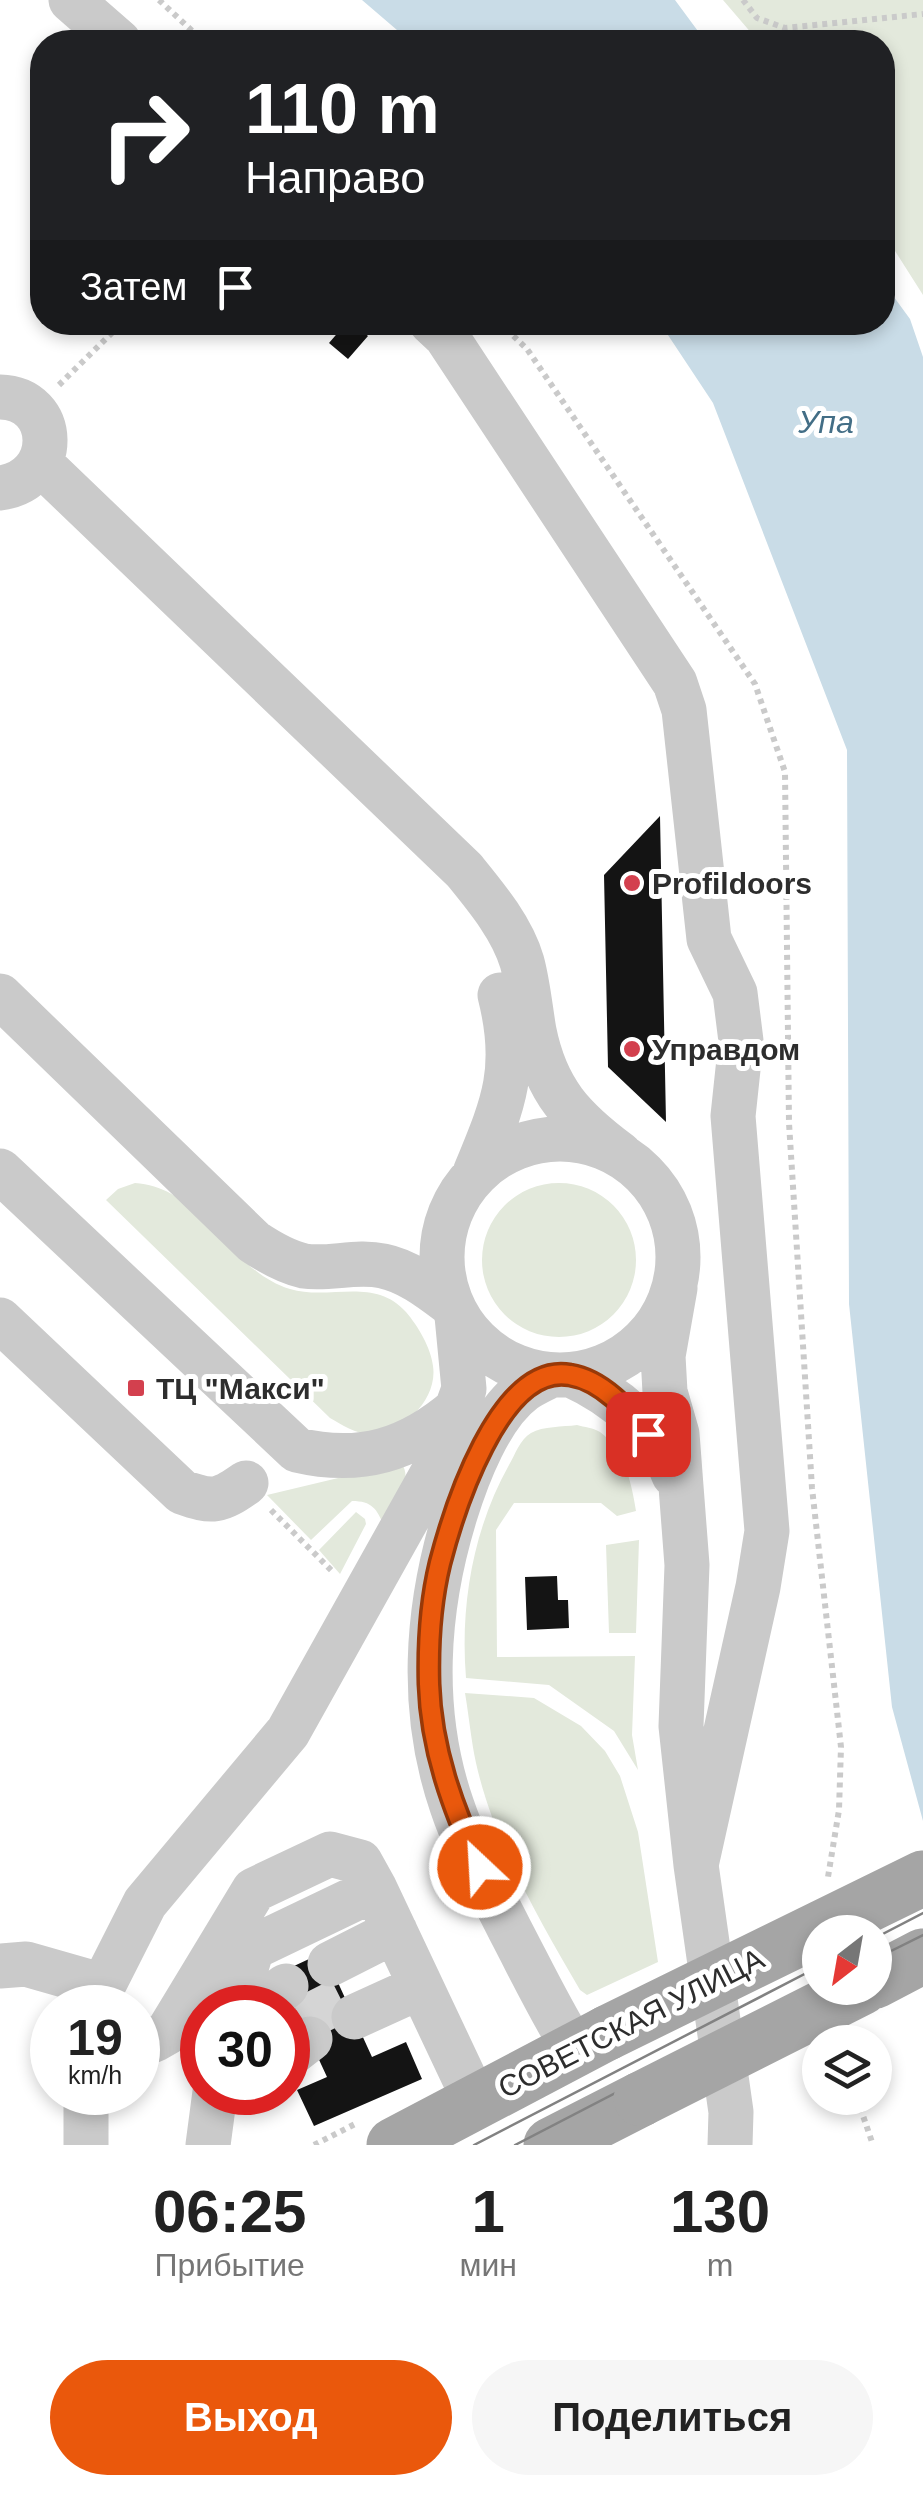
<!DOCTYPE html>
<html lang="ru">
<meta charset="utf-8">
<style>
body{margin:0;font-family:Arial,sans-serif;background:#f6f6f6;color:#222;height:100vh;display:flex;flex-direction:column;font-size:38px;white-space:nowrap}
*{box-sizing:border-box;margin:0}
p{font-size:32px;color:#767676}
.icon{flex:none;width:55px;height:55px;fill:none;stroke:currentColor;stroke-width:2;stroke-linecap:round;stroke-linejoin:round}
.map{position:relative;height:2145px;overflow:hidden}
.details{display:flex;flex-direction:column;background:#fff;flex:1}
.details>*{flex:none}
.banner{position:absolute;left:30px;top:30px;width:865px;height:305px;border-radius:40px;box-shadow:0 5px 15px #0003;background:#202124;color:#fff;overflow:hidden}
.needle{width:65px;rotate:211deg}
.controls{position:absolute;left:802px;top:1915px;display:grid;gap:20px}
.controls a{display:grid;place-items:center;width:90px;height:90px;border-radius:50%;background:#fff;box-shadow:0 5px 15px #0003;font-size:50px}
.speed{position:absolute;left:30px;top:1985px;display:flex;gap:20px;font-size:50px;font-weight:700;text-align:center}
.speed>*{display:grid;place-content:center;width:130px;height:130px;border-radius:50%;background:#fff;box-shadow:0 5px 15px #0003;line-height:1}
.speed small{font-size:25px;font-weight:400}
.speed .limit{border:15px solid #d22;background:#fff;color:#111}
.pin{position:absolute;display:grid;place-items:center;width:85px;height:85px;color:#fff;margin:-42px;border-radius:20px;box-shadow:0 5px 15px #0006}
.me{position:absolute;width:110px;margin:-55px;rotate:335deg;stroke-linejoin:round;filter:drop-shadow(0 0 8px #0008)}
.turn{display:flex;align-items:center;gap:35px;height:210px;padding:0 50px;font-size:45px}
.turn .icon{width:130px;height:130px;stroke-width:2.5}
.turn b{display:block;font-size:70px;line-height:85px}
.then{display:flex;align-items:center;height:95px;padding:0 50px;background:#0003;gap:20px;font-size:38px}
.eta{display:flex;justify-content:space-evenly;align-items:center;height:170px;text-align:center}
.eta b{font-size:60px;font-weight:600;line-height:70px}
.primary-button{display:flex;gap:20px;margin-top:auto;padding:20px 50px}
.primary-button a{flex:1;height:115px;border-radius:60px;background:#ea580c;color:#fff;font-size:40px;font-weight:600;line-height:115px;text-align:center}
.primary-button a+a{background:#f6f6f6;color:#222}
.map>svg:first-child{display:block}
.green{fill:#e3e9dc}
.water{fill:#c9dce7}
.building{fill:#141414}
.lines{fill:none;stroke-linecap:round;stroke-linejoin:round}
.minor-tunnel{stroke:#d5d5d5;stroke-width:45;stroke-dasharray:45 22;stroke-linecap:butt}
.path{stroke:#cacaca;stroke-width:6;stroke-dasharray:5 5;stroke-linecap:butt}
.minor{stroke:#cacaca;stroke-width:45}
.major{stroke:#a5a5a5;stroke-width:55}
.tram{stroke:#828282;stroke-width:2.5}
.major-bridge{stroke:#a5a5a5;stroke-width:55}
.route-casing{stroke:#983908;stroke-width:25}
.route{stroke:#ea580c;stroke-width:18}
.poi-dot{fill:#d3404e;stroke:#fff;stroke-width:4}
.labels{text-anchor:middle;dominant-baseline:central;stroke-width:10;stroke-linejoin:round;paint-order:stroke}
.poi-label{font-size:30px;font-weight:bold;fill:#2d2d2d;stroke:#fff;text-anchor:start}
.street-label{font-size:30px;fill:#2d2d2d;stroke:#fff}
.water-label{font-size:32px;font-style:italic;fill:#436e86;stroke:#fff}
</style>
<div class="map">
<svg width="923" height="2145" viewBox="0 0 923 2145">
<rect width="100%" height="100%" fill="#fff"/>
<!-- green -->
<path class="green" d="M 723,0 L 923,0 L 923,295 L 883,232 L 882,42 L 759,42 Z
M482 1260a77 77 0 1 1 154 0a77 77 0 1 1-154 0Z
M 135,1183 C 203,1187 227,1270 290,1289 C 329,1301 374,1276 406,1312 C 418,1326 431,1348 433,1366 C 438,1399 404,1432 373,1434 C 357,1435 342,1425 330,1418 L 106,1200 L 118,1189 Z
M 577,1425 C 584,1427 594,1428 600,1432 C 624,1449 632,1484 636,1511 L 617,1516 L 601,1503 L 514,1503 L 496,1530 L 497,1657 L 635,1656 L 632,1735 L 638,1770 L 614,1731 L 549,1685 L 466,1678 C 460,1606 473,1529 509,1465 C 515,1455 520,1439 531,1433 C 543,1426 563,1427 577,1425 Z
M 401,1463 C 415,1480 393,1508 384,1526 C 377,1509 372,1501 352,1501 L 311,1540 L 267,1495 Z
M 356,1512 L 365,1519 L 366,1524 L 340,1574 L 319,1550 Z
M 639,1540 L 636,1633 L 609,1633 L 606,1545 Z
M 465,1693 L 534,1698 L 581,1726 L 605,1751 L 620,1776 L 638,1832 L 658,1962 L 587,1995 L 580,1990 C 539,1919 494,1843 476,1763 C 471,1740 469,1716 465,1693 Z"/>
<!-- water -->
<path class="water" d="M 362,0 L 675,0 L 706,42 L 411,42 Z
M 883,282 L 910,319 L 923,357 L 923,1821 L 892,1707 L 849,1304 L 847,750 L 713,403 L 660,323 L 882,322 Z"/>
<!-- building -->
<path class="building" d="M 347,322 L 353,322 L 368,336 L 348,359 L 329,343 Z
M 660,816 L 666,1122 L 608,1067 L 604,875 Z
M 557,1576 L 558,1600 L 568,1600 L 569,1628 L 527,1630 L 525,1577 Z
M 324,1952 L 372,2057 L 406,2042 L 422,2079 L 314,2126 L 297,2090 L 327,2077 L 279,1973 Z"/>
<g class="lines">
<!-- minor-tunnel -->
<path class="minor-tunnel" d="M 301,2020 L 345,1998"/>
<!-- path -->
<path class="path" d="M 159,0 L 204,42
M 743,0 L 757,18 L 785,28 L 923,14
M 499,322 L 527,349 L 755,684 L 785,772 L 789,1123 L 812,1488 L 841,1747 L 839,1810 L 828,1877
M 59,385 L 123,322
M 271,1510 L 333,1572
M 857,2098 L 873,2145
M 314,2145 L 357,2123"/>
<!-- minor -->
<path class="minor" d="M 71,0 L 119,42
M 431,322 L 446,336 L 675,683 L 684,710 L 709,939 L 735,993 L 741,1041 L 733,1116 L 767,1531 L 758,1587 L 696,1865
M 0,397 C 59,398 61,480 0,488
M 41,464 L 464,870 C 486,897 512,928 522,962 C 528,984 530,1008 534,1031 C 546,1091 573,1119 620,1154
M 0,996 L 254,1242 C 269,1252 286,1262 304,1266 C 329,1270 356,1260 383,1266 C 408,1271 431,1289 451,1304
M442 1257a118 118 0 1 1 236 0a118 118 0 1 1-236 0Z
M 0,1171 L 297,1450 C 361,1465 409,1450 458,1408
M 475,1173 C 503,1105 519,1070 500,995
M 675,1288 L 663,1356 L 665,1392 L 677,1434 L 687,1565 L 681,1726 L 696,1865 L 731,2112 L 730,2145
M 0,1320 L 182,1492 C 213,1503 219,1502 246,1483
M 551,1375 C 542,1380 532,1384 524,1390 C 490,1415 467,1476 455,1515 C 426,1609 419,1711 452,1806 C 466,1848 490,1890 510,1930 C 531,1970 551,2012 575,2050
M 571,1375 C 615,1395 656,1429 674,1475
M 330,1964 L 395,1931
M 0,1966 L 26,1964 L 103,1986
M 98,2008 L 103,1986 L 145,1903 L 288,1732 L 435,1469 L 464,1389 L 457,1316
M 234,2008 L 252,1948 L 375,1889 L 475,2101
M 256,2008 L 286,1986
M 354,2017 L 420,1987
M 138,2041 L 154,2040 L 168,2032 L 254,1890 L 330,1854 L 360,1862 L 375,1889
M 288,2056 L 310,2039
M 86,2092 L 86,2145
M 208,2145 L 215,2092"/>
<!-- major -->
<path class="major" d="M 875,1981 L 923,1956
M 394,2145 L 607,2033
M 551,2145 L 641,2099"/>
<!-- tram -->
<path class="tram" d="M 875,1938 L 923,1913
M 875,1959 L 923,1935
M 474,2145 L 820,1966
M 515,2145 L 820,1987"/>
<!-- major-bridge -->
<path class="major-bridge" d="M 607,2033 L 923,1878
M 641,2099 L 861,1988"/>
</g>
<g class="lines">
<defs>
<path id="route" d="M 480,1867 C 453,1809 431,1749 429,1684 C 428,1646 431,1600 440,1563 C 453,1513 499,1362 570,1375 C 602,1380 628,1410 648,1434"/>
</defs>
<!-- route casing -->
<use href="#route" class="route-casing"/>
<!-- route -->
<use href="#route" class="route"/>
</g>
<!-- markers -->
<g class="poi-dot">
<circle cx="632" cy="883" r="10"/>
<circle cx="632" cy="1049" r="10"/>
<rect x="126" y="1378" width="20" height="20" rx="5"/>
</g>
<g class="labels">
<!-- poi labels -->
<g class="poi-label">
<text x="652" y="883">Profildoors</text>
<text x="652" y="1049">Управдом</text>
<text x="156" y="1388">ТЦ "Макси"</text>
</g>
<!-- street labels -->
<g class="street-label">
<text transform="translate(631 2023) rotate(-27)">СОВЕТСКАЯ УЛИЦА</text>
</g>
<!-- water labels -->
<g class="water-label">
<text x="826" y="422">Упа</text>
</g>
</g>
</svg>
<div class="controls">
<a><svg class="needle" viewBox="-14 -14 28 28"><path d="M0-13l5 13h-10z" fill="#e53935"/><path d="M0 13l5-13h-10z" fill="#767676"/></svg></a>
<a><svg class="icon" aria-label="layers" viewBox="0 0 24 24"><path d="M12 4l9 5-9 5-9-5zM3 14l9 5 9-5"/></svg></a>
</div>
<div class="speed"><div>19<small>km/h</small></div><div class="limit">30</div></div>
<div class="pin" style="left:648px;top:1434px;background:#d93025"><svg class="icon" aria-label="arrive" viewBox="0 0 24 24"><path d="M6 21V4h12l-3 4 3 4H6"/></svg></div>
<svg class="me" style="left:480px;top:1867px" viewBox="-20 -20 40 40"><circle r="17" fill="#ea580c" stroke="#fff" stroke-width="3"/><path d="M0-11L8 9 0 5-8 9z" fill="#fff"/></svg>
<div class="banner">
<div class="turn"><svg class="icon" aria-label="right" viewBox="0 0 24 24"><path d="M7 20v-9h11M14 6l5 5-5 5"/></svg><div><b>110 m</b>Направо</div></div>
<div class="then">Затем<svg class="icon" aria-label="arrive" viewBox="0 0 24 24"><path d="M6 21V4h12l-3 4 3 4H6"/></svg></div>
</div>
</div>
<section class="details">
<div class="eta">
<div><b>06:25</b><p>Прибытие</p></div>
<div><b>1</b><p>мин</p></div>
<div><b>130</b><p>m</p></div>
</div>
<div class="primary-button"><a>Выход</a><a>Поделиться</a></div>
</section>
